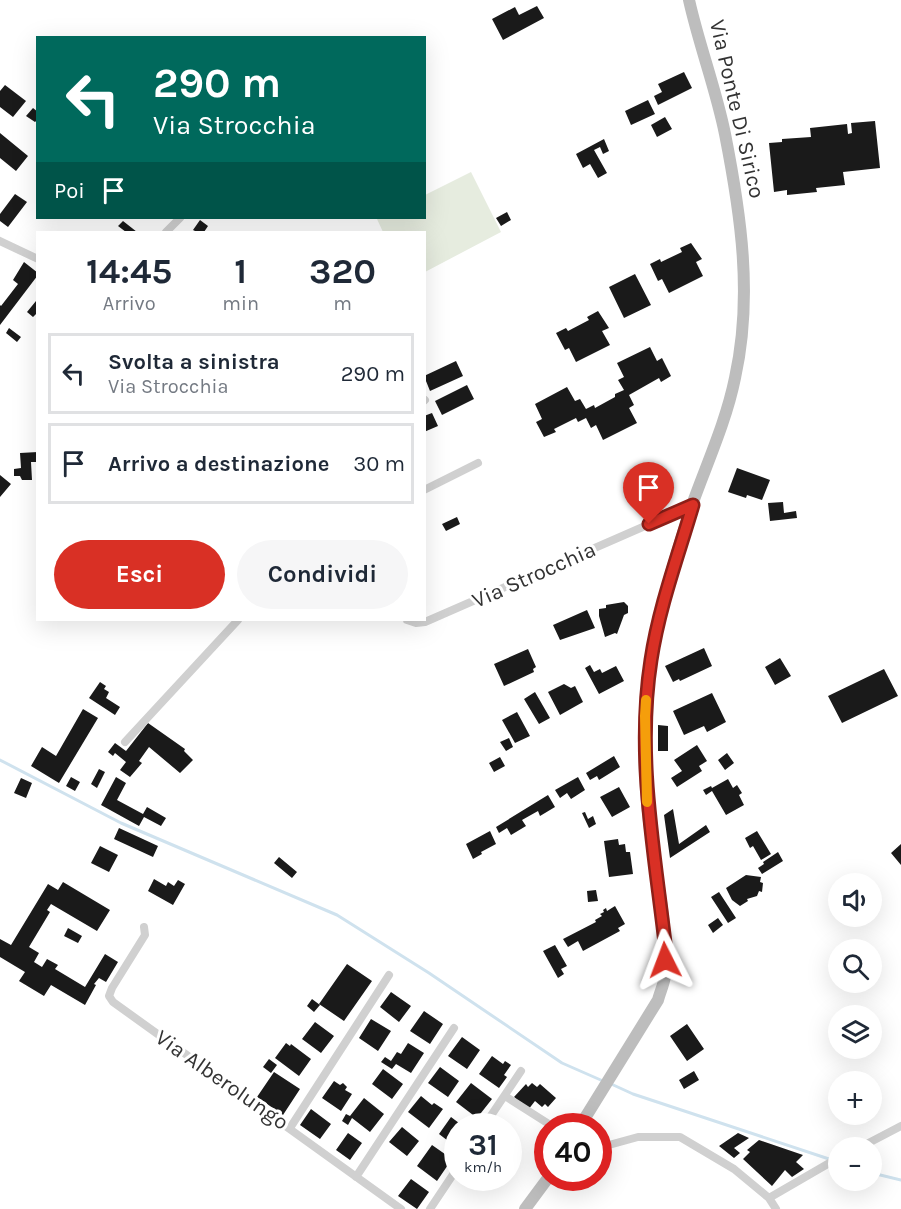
<!DOCTYPE html>
<html lang="it">
<meta charset="utf-8">
<style>
body{margin:0;font-family:Karla,sans-serif;background:#f6f6f7;color:#1f2937;height:100vh;display:flex;flex-direction:column;font-size:22px;white-space:nowrap}
*{box-sizing:border-box;margin:0}
p{font-size:20px;color:#747a83}
.icon{flex:none;width:33px;height:33px;fill:none;stroke:currentColor;stroke-width:2;stroke-linecap:round;stroke-linejoin:round}
.map{position:relative;flex:1;overflow:hidden}
.sheet{position:absolute;left:36px;top:231px;width:390px;height:390px;display:flex;flex-direction:column;background:#fff;border-radius:0px;box-shadow:0 6px 24px #0002}
.sheet>*{flex:none}
.top-card{position:absolute;left:36px;top:36px;width:390px;height:183px;border-radius:0px;box-shadow:0 6px 24px #0002;background:#00695c;color:#fff;overflow:hidden}
.controls{position:absolute;left:828px;top:873px;display:grid;gap:12px}
.controls a{display:grid;place-items:center;width:54px;height:54px;border-radius:50%;background:#fff;box-shadow:0 6px 24px #0002;font-size:30px}
.speed{position:absolute;left:444px;top:1113px;display:flex;gap:12px;font-size:30px;font-weight:700;text-align:center}
.speed>*{display:grid;place-content:center;width:78px;height:78px;border-radius:50%;background:#fff;box-shadow:0 6px 24px #0002;line-height:1}
.speed small{font-size:15px;font-weight:400}
.speed .limit{border:9px solid #d22;background:#fff;color:#111}
.pin{position:absolute;display:grid;place-items:center;width:51px;height:51px;color:#fff;margin:-62px -26px;border-radius:50% 50% 50% 0;rotate:-45deg;box-shadow:0 0 6px #0007}
.pin .icon{rotate:45deg}
.me{position:absolute;width:66px;margin:-33px;rotate:357deg;stroke-linejoin:round;filter:drop-shadow(0 0 4px #0008)}
.turn{display:flex;align-items:center;gap:21px;height:126px;padding:0 18px;font-size:27px}
.turn .icon{width:78px;height:78px;stroke-width:2.5}
.turn b{display:block;font-size:42px;line-height:51px}
.then{display:flex;align-items:center;height:57px;padding:0 18px;background:#0003;gap:12px;font-size:22px}
.eta{display:flex;justify-content:space-evenly;align-items:center;height:102px;text-align:center}
.eta b{font-size:36px;font-weight:700;line-height:42px}
.button{display:flex;gap:12px;margin-top:auto;padding:12px 18px}
.button a{flex:1;height:69px;border-radius:36px;background:#d93025;color:#fff;font-size:24px;font-weight:700;line-height:69px;text-align:center}
.button a+a{background:#f6f6f7;color:#1f2937}
ul{padding:0;list-style:none}
li{display:flex;align-items:center;gap:18px;height:81px;margin:0 12px 9px;padding:0 6px;border:3px solid #e0e1e3;border-radius:0px}
li div{flex:1}
li b{display:block;font-size:22px}
li em{font-style:normal}
.map>svg:first-child{display:block}
.green{fill:#e6ecdf}
.lines{fill:none;stroke-linecap:round;stroke-linejoin:round}
.stream{stroke:#cfe2ee;stroke-width:3}
.building{fill:#1a1a1a}
.street{stroke:#d0d0d0;stroke-width:8}
.secondary{stroke:#bdbdbd;stroke-width:12}
.route-casing{stroke:#8d1f18;stroke-width:15}
.route{stroke:#d93025;stroke-width:10}
.slow{stroke:#f59e0b;stroke-width:10}
.labels{text-anchor:middle;dominant-baseline:central;stroke-width:6;stroke-linejoin:round;paint-order:stroke}
.street-label{font-size:22px;fill:#333;stroke:#fff}
</style>
<div class="map">
<svg width="901" height="1209" viewBox="0 0 901 1209">
<rect width="100%" height="100%" fill="#fff"/>
<!-- green -->
<path class="green" d="M 471,172 L 501,232 L 425,272 L 424,232 L 383,232 L 377,219 L 380,218 L 424,218 L 425,195 Z"/>
<g class="lines">
<!-- stream -->
<path class="stream" d="M 0,760 L 121,823 L 337,915 L 429,973 L 562,1063 L 603,1081
M 609,1083 L 633,1094 L 829,1159
M 872,1173 L 901,1180"/>
</g>
<!-- building -->
<path class="building" d="M 537,6 L 544,18 L 503,40 L 492,19 L 515,7 L 519,15 Z
M 684,72 L 692,88 L 658,105 L 654,96 L 662,92 L 658,84 Z
M 5,85 L 26,101 L 13,117 L 0,107 L 0,91 Z
M 648,100 L 655,114 L 631,125 L 625,111 Z
M 33,108 L 38,112 L 38,119 L 35,122 L 26,116 Z
M 665,117 L 672,129 L 657,137 L 651,125 Z
M 875,121 L 880,168 L 843,172 L 845,185 L 816,188 L 817,192 L 787,195 L 787,190 L 774,192 L 769,143 L 782,142 L 782,139 L 811,137 L 810,128 L 847,124 L 848,134 L 852,133 L 851,123 Z
M 0,133 L 28,156 L 16,171 L 0,158 Z
M 604,139 L 609,151 L 603,154 L 600,147 L 594,150 L 607,173 L 598,178 L 590,164 L 583,168 L 576,154 Z
M 15,194 L 27,202 L 8,227 L 0,221 L 0,214 Z
M 507,212 L 511,220 L 501,226 L 496,218 Z
M 200,220 L 208,226 L 204,232 L 197,232 L 193,230 Z
M 123,221 L 137,232 L 126,232 L 118,226 Z
M 691,243 L 702,259 L 696,262 L 703,276 L 669,293 L 662,279 L 658,281 L 650,264 L 660,259 L 661,262 L 682,252 L 680,248 Z
M 24,262 L 38,273 L 38,275 L 0,325 L 0,305 L 1,306 L 18,284 L 13,280 Z
M 635,274 L 651,305 L 624,318 L 609,287 Z
M 36,301 L 38,312 L 33,317 L 27,312 Z
M 598,311 L 609,328 L 602,331 L 610,345 L 576,362 L 569,348 L 565,350 L 556,333 L 566,328 L 568,331 L 589,320 L 587,317 Z
M 9,328 L 21,337 L 17,342 L 6,333 Z
M 650,347 L 657,361 L 662,358 L 671,376 L 661,382 L 659,378 L 629,395 L 634,405 L 629,408 L 637,423 L 603,440 L 596,425 L 591,428 L 586,418 L 578,422 L 576,418 L 554,429 L 556,432 L 544,437 L 536,422 L 542,419 L 535,404 L 567,387 L 575,401 L 580,399 L 586,409 L 594,405 L 595,408 L 615,397 L 615,394 L 624,390 L 618,380 L 624,377 L 617,363 Z
M 456,361 L 463,376 L 430,391 L 424,376 Z
M 467,385 L 474,399 L 442,415 L 435,401 Z
M 432,413 L 438,426 L 424,432 L 424,416 Z
M 38,452 L 38,462 L 31,462 L 32,480 L 22,480 L 20,476 L 14,476 L 14,469 L 21,468 L 20,453 Z
M 737,468 L 770,480 L 762,500 L 747,495 L 746,498 L 728,492 Z
M 0,475 L 11,484 L 0,497 Z
M 783,502 L 784,513 L 796,511 L 797,518 L 770,521 L 768,503 Z
M 457,517 L 460,524 L 446,531 L 442,524 Z
M 624,602 L 628,606 L 628,613 L 624,615 L 617,634 L 615,633 L 605,637 L 599,616 L 599,609 L 606,608 L 606,605 Z
M 587,610 L 595,628 L 560,640 L 553,625 Z
M 704,648 L 712,666 L 680,681 L 679,679 L 673,682 L 665,666 Z
M 528,649 L 536,667 L 533,669 L 534,672 L 504,686 L 494,664 Z
M 780,658 L 791,676 L 775,685 L 765,667 Z
M 590,665 L 594,672 L 600,669 L 602,673 L 616,666 L 624,681 L 599,694 L 585,668 Z
M 884,669 L 898,696 L 842,723 L 828,696 Z
M 100,682 L 106,686 L 104,689 L 109,692 L 106,698 L 120,707 L 115,715 L 89,698 Z
M 564,684 L 571,688 L 575,686 L 583,702 L 560,715 L 548,692 Z
M 535,692 L 550,718 L 539,724 L 524,699 Z
M 712,693 L 726,722 L 707,732 L 704,726 L 684,735 L 673,711 Z
M 83,709 L 98,718 L 59,783 L 31,766 L 42,747 L 56,756 Z
M 517,712 L 530,736 L 515,743 L 502,720 Z
M 148,723 L 185,749 L 184,751 L 193,760 L 180,773 L 149,747 L 139,761 L 142,763 L 130,777 L 120,770 L 126,762 L 115,753 L 113,756 L 108,752 L 115,743 L 126,751 Z
M 658,725 L 668,726 L 668,751 L 658,751 Z
M 509,738 L 513,747 L 506,751 L 500,742 Z
M 697,745 L 707,761 L 699,766 L 702,771 L 677,787 L 671,778 L 682,771 L 674,760 Z
M 727,753 L 734,763 L 725,770 L 718,760 Z
M 614,756 L 620,767 L 599,780 L 597,776 L 590,780 L 586,773 Z
M 500,757 L 505,766 L 494,772 L 489,763 Z
M 99,769 L 105,772 L 97,788 L 91,784 Z
M 71,777 L 80,782 L 75,791 L 66,786 Z
M 116,777 L 126,783 L 117,800 L 143,814 L 147,807 L 166,818 L 161,826 L 144,817 L 139,826 L 101,805 Z
M 578,777 L 585,790 L 571,799 L 567,793 L 560,798 L 555,790 Z
M 21,778 L 32,783 L 26,798 L 14,793 Z
M 728,779 L 733,788 L 737,785 L 742,793 L 739,795 L 744,805 L 726,815 L 712,791 L 706,795 L 703,790 L 711,786 L 712,788 Z
M 619,787 L 630,807 L 612,817 L 600,797 Z
M 548,795 L 555,807 L 540,816 L 538,811 L 522,820 L 526,826 L 511,835 L 507,828 L 499,833 L 496,827 Z
M 673,809 L 679,844 L 706,825 L 710,832 L 670,858 L 664,815 Z
M 585,812 L 588,819 L 593,816 L 596,824 L 589,828 L 582,813 Z
M 119,828 L 158,846 L 153,857 L 114,839 Z
M 490,831 L 496,844 L 481,852 L 482,854 L 473,859 L 466,844 Z
M 757,831 L 771,854 L 761,860 L 753,846 L 750,848 L 745,838 Z
M 618,839 L 619,845 L 625,844 L 626,852 L 630,852 L 633,874 L 609,877 L 604,841 Z
M 901,844 L 901,865 L 891,853 Z
M 100,846 L 118,855 L 109,872 L 91,863 Z
M 778,852 L 783,861 L 762,874 L 758,868 L 764,864 L 763,862 Z
M 279,857 L 297,872 L 292,878 L 274,863 Z
M 746,875 L 761,877 L 760,882 L 763,883 L 762,892 L 759,891 L 757,896 L 747,899 L 748,901 L 740,906 L 732,900 L 726,888 Z
M 154,879 L 166,886 L 168,882 L 174,886 L 178,880 L 185,884 L 173,905 L 148,891 Z
M 63,882 L 110,910 L 97,931 L 51,904 L 47,910 L 50,912 L 29,947 L 39,953 L 34,962 L 42,967 L 47,959 L 58,965 L 55,969 L 85,987 L 105,954 L 118,962 L 106,982 L 99,978 L 94,984 L 96,985 L 85,1005 L 51,985 L 44,996 L 19,981 L 25,972 L 0,957 L 0,939 L 11,945 L 48,884 L 58,890 Z
M 596,890 L 598,901 L 588,902 L 587,891 Z
M 719,892 L 736,918 L 728,923 L 711,897 Z
M 615,906 L 625,924 L 618,928 L 620,931 L 583,951 L 578,941 L 568,947 L 563,939 L 596,922 L 595,920 L 602,916 L 600,914 L 604,912 L 603,910 L 606,908 L 607,911 Z
M 718,918 L 723,925 L 713,933 L 708,925 Z
M 68,928 L 82,936 L 78,943 L 64,936 Z
M 555,945 L 567,966 L 561,969 L 564,974 L 558,978 L 543,951 Z
M 347,964 L 372,981 L 344,1021 L 319,1004 Z
M 391,992 L 411,1006 L 399,1022 L 380,1007 Z
M 312,999 L 320,1005 L 314,1012 L 307,1006 Z
M 424,1011 L 443,1024 L 430,1044 L 410,1031 Z
M 371,1019 L 391,1031 L 378,1051 L 359,1038 Z
M 315,1022 L 334,1036 L 321,1053 L 302,1039 Z
M 687,1024 L 704,1049 L 687,1061 L 670,1036 Z
M 462,1037 L 480,1050 L 467,1069 L 448,1056 Z
M 286,1043 L 290,1046 L 291,1044 L 311,1059 L 299,1076 L 275,1058 Z
M 408,1043 L 424,1053 L 411,1073 L 396,1064 L 392,1069 L 381,1062 L 385,1057 L 391,1061 L 397,1052 L 401,1054 Z
M 492,1056 L 503,1064 L 505,1061 L 511,1065 L 504,1075 L 507,1077 L 499,1088 L 479,1074 Z
M 269,1059 L 277,1065 L 271,1073 L 263,1067 Z
M 440,1067 L 459,1081 L 448,1097 L 428,1083 Z
M 383,1069 L 403,1084 L 392,1099 L 372,1084 Z
M 694,1071 L 699,1080 L 684,1089 L 679,1080 Z
M 274,1072 L 300,1089 L 283,1115 L 257,1097 Z
M 334,1081 L 340,1085 L 343,1083 L 347,1087 L 345,1090 L 352,1094 L 341,1111 L 322,1098 Z
M 471,1083 L 492,1099 L 477,1118 L 456,1102 Z
M 532,1083 L 537,1087 L 540,1084 L 556,1098 L 548,1107 L 545,1104 L 542,1107 L 535,1101 L 528,1110 L 514,1097 L 526,1084 L 528,1087 Z
M 421,1096 L 432,1105 L 434,1103 L 443,1109 L 429,1128 L 408,1112 Z
M 364,1098 L 384,1114 L 370,1132 L 352,1118 L 348,1125 L 342,1121 L 346,1114 L 350,1116 Z
M 311,1109 L 331,1124 L 320,1139 L 300,1125 Z
M 451,1117 L 463,1126 L 458,1126 L 458,1145 L 456,1147 L 439,1134 Z
M 402,1127 L 419,1141 L 407,1156 L 389,1142 Z
M 348,1133 L 362,1143 L 350,1160 L 336,1150 Z
M 738,1133 L 749,1138 L 734,1148 L 740,1153 L 734,1158 L 719,1146 Z
M 759,1140 L 803,1155 L 796,1162 L 804,1169 L 792,1177 L 785,1170 L 772,1186 L 743,1159 L 750,1152 L 747,1150 Z
M 432,1145 L 452,1159 L 437,1181 L 417,1166 Z
M 411,1179 L 429,1192 L 417,1209 L 398,1196 Z"/>
<g class="lines">
<!-- street -->
<path class="street" d="M 166,232 L 180,218
M 0,241 L 38,259
M 424,401 L 425,400
M 424,490 L 478,463
M 407,620 L 416,623 L 425,622 L 693,505
M 125,742 L 238,620
M 144,927 L 145,935 L 112,988 L 109,996 L 113,1002 L 401,1209
M 505,1096 L 552,1126
M 484,1126 L 521,1071
M 290,1128 L 389,975
M 598,1148 L 638,1137 L 680,1137 L 734,1169 L 769,1198 L 776,1209
M 859,1148 L 901,1126
M 356,1177 L 454,1028
M 769,1198 L 838,1158
M 430,1209 L 458,1167"/>
<!-- secondary -->
<path class="secondary" d="M 580,1126 L 658,1000 C 660,992 664,984 665,976 C 669,930 655,868 649,822 C 645,787 643,750 645,715 C 649,643 670,572 692,505 C 707,463 726,422 735,378 C 753,297 741,215 725,134 C 716,89 699,45 689,0
M 525,1209 L 548,1178"/>
</g>
<g class="lines">
<defs>
<path id="route" d="M 649,524 L 693,505 C 678,556 659,607 651,660 C 636,755 654,848 665,943 L 665,960"/>
</defs>
<!-- route casing -->
<use href="#route" class="route-casing"/>
<!-- route -->
<use href="#route" class="route"/>
<!-- slow -->
<path class="slow" d="M 646,700 L 645,716 L 647,802"/>
</g>
<g class="labels">
<!-- street labels -->
<g class="street-label">
<text transform="translate(737 109) rotate(77)">Via Ponte Di Sirico</text>
<text transform="translate(534 575) rotate(-24)">Via Strocchia</text>
<text transform="translate(222 1080) rotate(35)">Via Alberolungo</text>
</g>
</g>
</svg>
<div class="controls">
<a><svg class="icon" aria-label="sound" viewBox="0 0 24 24"><path d="M4 9h4l5-4v14l-5-4H4zM17 9q2 3 0 6"/></svg></a>
<a><svg class="icon" aria-label="search" viewBox="0 0 24 24"><circle cx="10" cy="10" r="6"/><path d="M15 15l6 6"/></svg></a>
<a><svg class="icon" aria-label="layers" viewBox="0 0 24 24"><path d="M12 4l9 5-9 5-9-5zM3 14l9 5 9-5"/></svg></a>
<a>+</a>
<a>−</a>
</div>
<div class="speed"><div>31<small>km/h</small></div><div class="limit">40</div></div>
<div class="pin" style="left:649px;top:524px;background:#d93025"><svg class="icon" aria-label="arrive" viewBox="0 0 24 24"><path d="M6 21V4h12l-3 4 3 4H6"/></svg></div>
<svg class="me" style="left:665px;top:960px" viewBox="-20 -20 40 40"><path d="M0-17L14 15 0 8-14 15z" fill="#d93025" stroke="#fff" stroke-width="4"/></svg>
<div class="top-card">
<div class="turn"><svg class="icon" aria-label="left" viewBox="0 0 24 24"><path d="M17 20v-9H6M10 6l-5 5 5 5"/></svg><div><b>290 m</b>Via Strocchia</div></div>
<div class="then">Poi<svg class="icon" aria-label="arrive" viewBox="0 0 24 24"><path d="M6 21V4h12l-3 4 3 4H6"/></svg></div>
</div>
<section class="sheet">
<div class="eta">
<div><b>14:45</b><p>Arrivo</p></div>
<div><b>1</b><p>min</p></div>
<div><b>320</b><p>m</p></div>
</div>
<ul>
<li><svg class="icon" aria-label="left" viewBox="0 0 24 24"><path d="M17 20v-9H6M10 6l-5 5 5 5"/></svg><div><b>Svolta a sinistra</b><p>Via Strocchia</p></div><em>290 m</em></li>
<li><svg class="icon" aria-label="arrive" viewBox="0 0 24 24"><path d="M6 21V4h12l-3 4 3 4H6"/></svg><div><b>Arrivo a destinazione</b></div><em>30 m</em></li>
</ul>
<div class="button"><a>Esci</a><a>Condividi</a></div>
</section>
</div>
